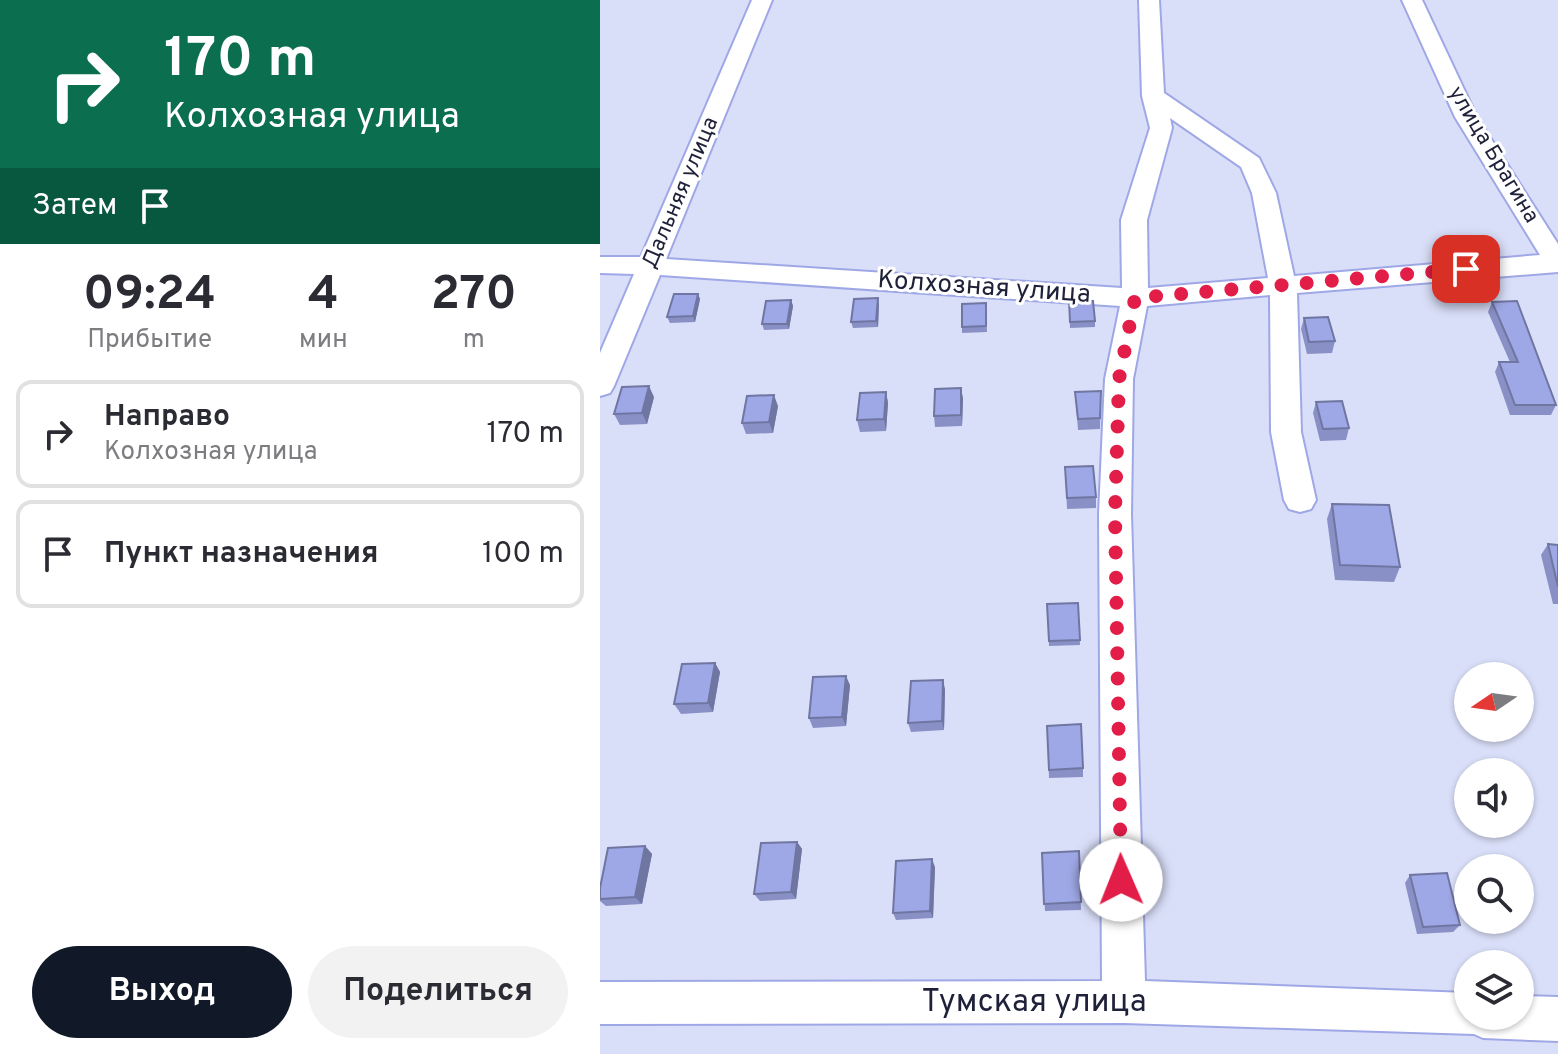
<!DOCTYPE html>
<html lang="ru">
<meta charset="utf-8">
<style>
body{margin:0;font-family:Overpass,sans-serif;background:#f2f2f3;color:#2b2b33;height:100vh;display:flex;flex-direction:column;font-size:30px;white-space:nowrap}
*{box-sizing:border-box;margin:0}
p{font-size:26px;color:#7c7c81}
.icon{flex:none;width:44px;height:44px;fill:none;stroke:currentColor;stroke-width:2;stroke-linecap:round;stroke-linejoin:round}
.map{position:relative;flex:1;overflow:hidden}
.panel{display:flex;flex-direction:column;background:#fff;width:600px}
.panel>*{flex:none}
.hud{background:#0b6e4f;color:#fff;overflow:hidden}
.needle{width:52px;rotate:257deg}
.fabs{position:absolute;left:854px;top:662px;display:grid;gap:16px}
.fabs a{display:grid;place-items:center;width:80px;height:80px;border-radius:50%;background:#fff;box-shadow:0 2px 6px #0004;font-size:40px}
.pin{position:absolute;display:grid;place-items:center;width:68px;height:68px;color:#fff;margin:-34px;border-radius:16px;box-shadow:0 4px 12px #0006}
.me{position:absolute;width:88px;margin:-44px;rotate:359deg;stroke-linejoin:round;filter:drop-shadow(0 0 6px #0008)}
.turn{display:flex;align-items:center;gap:28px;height:168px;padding:0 32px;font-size:36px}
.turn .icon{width:104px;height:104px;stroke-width:2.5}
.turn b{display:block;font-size:56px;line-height:68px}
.then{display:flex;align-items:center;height:76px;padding:0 32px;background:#0003;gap:16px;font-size:30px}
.eta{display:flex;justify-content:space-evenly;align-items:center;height:136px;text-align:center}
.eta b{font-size:48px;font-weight:700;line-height:56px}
.primary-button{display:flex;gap:16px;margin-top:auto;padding:16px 32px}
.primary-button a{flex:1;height:92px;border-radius:48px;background:#111827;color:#fff;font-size:32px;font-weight:700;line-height:92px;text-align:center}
.primary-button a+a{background:#f2f2f3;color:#2b2b33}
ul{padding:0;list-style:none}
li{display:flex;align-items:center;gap:24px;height:108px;margin:0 16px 12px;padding:0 16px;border:4px solid #e1e1e2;border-radius:16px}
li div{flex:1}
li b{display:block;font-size:30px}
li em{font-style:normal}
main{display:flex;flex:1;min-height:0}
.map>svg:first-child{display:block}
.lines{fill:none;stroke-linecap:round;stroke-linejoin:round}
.minor-casing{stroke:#9fa8e6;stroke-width:4}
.minor{fill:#fff;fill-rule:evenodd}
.wall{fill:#8990c6}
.shaded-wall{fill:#6f76a1}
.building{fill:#9fa8e6;stroke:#6f76a1;stroke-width:2}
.route{stroke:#e11d48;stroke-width:14;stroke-dasharray:0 25.2}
.labels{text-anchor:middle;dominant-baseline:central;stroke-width:6;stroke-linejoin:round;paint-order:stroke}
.far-street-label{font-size:22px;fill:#1e2139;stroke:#fff}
.street-label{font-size:26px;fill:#1e2139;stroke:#fff}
.near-street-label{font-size:32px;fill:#1e2139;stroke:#fff}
</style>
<main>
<section class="panel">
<div class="hud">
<div class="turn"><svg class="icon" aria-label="right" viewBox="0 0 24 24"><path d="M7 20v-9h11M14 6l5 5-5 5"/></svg><div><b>170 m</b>Колхозная улица</div></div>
<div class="then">Затем<svg class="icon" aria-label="arrive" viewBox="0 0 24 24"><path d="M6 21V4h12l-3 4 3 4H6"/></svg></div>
</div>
<div class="eta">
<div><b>09:24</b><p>Прибытие</p></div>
<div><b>4</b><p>мин</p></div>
<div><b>270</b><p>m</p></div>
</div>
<ul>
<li><svg class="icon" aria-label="right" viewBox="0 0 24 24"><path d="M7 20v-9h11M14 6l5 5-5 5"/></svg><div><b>Направо</b><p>Колхозная улица</p></div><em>170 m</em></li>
<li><svg class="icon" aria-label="arrive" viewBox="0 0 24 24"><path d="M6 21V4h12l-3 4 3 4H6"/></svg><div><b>Пункт назначения</b></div><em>100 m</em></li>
</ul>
<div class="primary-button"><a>Выход</a><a>Поделиться</a></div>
</section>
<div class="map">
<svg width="958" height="1054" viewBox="0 0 958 1054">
<rect width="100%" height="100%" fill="#dadff9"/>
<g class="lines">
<defs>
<path id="minor" d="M 152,0 L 172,0 L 66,259 L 522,288 L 521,220 L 550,128 L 542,96 L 539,0 L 559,0 L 564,93 L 659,158 L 676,193 L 694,276 L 940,255 L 855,117 L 802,0 L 822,0 L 877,117 L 958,244 L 958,272 L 697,293 L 701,432 L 716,500 L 711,509 L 700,512 L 689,509 L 684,500 L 671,432 L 670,295 L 547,306 L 533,379 L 531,514 L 545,981 L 868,993 L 868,1016 L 920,1016 L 920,996 L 958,997 L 958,1041 L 883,1038 L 874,1034 L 524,1023 L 0,1024 L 0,982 L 502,981 L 499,514 L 505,379 L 520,306 L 60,275 L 14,386 L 10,393 L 0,396 L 0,353 L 34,274 L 0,273 L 0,257 L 41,257 ZM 570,118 L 641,167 L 652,193 L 668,278 L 548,288 L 547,220 L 572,128 Z"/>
</defs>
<!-- minor casing -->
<use href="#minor" class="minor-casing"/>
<!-- minor -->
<use href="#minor" class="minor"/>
</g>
<!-- wall -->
<path class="wall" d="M 98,294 L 100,299 L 95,322 L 70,323 L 67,317 Z
M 191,300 L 193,306 L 189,329 L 164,330 L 162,324 Z
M 469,300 L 495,321 L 495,327 L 470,328 Z
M 892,302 L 956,405 L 951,415 L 910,415 L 895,372 L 899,362 L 910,362 L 888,312 Z
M 386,303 L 387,332 L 362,333 L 362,327 Z
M 279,304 L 278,327 L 253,328 L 251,322 Z
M 704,318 L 735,341 L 732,353 L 707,354 L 701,329 Z
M 361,388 L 363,399 L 362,426 L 335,427 L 334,416 Z
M 501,391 L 500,429 L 478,430 L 475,392 Z
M 286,392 L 288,403 L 286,431 L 260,432 L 257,420 Z
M 54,397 L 47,424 L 20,425 L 14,414 Z
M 716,402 L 749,428 L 746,440 L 720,441 L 713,413 Z
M 178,406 L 173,433 L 146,434 L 142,423 Z
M 465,467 L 496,497 L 496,508 L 467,509 Z
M 732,504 L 800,567 L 794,582 L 735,580 L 727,519 Z
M 948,544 L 958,545 L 958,604 L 953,604 L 941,555 Z
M 478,603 L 480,645 L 449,646 L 447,604 Z
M 115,663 L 120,672 L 113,712 L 81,714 L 74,704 Z
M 250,685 L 246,726 L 213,728 L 209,718 Z
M 345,689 L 344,730 L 311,732 L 308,723 Z
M 447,726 L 483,768 L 483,777 L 449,778 Z
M 197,842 L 202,849 L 196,899 L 160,901 L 154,894 Z
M 45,846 L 52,854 L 42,904 L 6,906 L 0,901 L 0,888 Z
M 479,851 L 481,910 L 445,911 L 442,853 Z
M 335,867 L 333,918 L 296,920 L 293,913 Z
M 810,875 L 860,925 L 853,932 L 817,934 L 805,883 Z"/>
<!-- shaded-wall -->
<path class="shaded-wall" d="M 98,294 L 100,299 L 95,322 L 93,316 Z
M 278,298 L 279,304 L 278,327 L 276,321 Z
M 191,300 L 193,306 L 189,329 L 187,324 Z
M 49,386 L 54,397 L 47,424 L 42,413 Z
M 361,388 L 363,399 L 362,426 L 361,415 Z
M 286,392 L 288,403 L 286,431 L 284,419 Z
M 174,395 L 178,406 L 173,433 L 169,422 Z
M 115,663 L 120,672 L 113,712 L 108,703 Z
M 246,676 L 250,685 L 246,726 L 242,717 Z
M 343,680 L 345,689 L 344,730 L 342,721 Z
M 197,842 L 202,849 L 196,899 L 191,892 Z
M 45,846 L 52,854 L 42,904 L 35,897 Z
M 332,859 L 335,867 L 333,918 L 330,911 Z"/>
<!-- building -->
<path class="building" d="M 74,294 L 98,294 L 93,316 L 67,317 Z
M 278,298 L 276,321 L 251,322 L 254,299 Z
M 191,300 L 187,324 L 162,324 L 166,301 Z
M 469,300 L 493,301 L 495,321 L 470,322 Z
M 917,301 L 956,405 L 915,405 L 899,362 L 918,362 L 892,302 Z
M 386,303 L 386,326 L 362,327 L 362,304 Z
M 728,317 L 735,341 L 709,342 L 704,318 Z
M 49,386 L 42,413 L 14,414 L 22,387 Z
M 361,388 L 361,415 L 334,416 L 335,389 Z
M 501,391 L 500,418 L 478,419 L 475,392 Z
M 286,392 L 284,419 L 257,420 L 260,393 Z
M 174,395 L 169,422 L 142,423 L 147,396 Z
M 742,401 L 749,428 L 723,429 L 716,402 Z
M 493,466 L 496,497 L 467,498 L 465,467 Z
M 732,504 L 789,505 L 800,567 L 740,565 Z
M 948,544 L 958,545 L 958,587 Z
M 478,603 L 480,640 L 449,641 L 447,604 Z
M 115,663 L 108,703 L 74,704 L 82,664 Z
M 246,676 L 242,717 L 209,718 L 213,677 Z
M 343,680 L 342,721 L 308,723 L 311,681 Z
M 481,724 L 483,768 L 449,770 L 447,726 Z
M 197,842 L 191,892 L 154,894 L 161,843 Z
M 45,846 L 35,897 L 0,899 L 0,888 L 8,848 Z
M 479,851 L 481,902 L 444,904 L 442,853 Z
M 332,859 L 330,911 L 293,913 L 296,861 Z
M 847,873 L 860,925 L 823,927 L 810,875 Z"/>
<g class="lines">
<!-- route -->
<path class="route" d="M 521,880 L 515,514 L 519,379 L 535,298 L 866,269"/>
</g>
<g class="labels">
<!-- far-street labels -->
<g class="far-street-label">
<text transform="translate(893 155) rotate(59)">улица Брагина</text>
<text transform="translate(81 193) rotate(-67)">Дальняя улица</text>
</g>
<!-- street labels -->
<g class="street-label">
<text transform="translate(384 288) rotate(4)">Колхозная улица</text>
</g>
<!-- near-street labels -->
<g class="near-street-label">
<text x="434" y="1003">Тумская улица</text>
</g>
</g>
</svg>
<div class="fabs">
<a><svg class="needle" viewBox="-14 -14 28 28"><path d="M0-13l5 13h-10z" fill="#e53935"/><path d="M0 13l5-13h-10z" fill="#7c7c81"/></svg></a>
<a><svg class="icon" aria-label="sound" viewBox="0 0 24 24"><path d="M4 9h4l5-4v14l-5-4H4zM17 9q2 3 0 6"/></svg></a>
<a><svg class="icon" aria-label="search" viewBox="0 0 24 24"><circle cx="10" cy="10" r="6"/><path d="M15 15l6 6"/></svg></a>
<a><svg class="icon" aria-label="layers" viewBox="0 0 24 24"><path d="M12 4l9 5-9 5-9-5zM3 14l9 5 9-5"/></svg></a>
</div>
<div class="pin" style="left:866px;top:269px;background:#d93025"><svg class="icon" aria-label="arrive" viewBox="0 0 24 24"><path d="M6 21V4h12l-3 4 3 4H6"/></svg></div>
<svg class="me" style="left:521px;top:880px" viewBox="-20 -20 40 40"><circle r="19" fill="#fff"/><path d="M0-13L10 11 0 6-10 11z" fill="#e11d48"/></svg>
</div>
</main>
